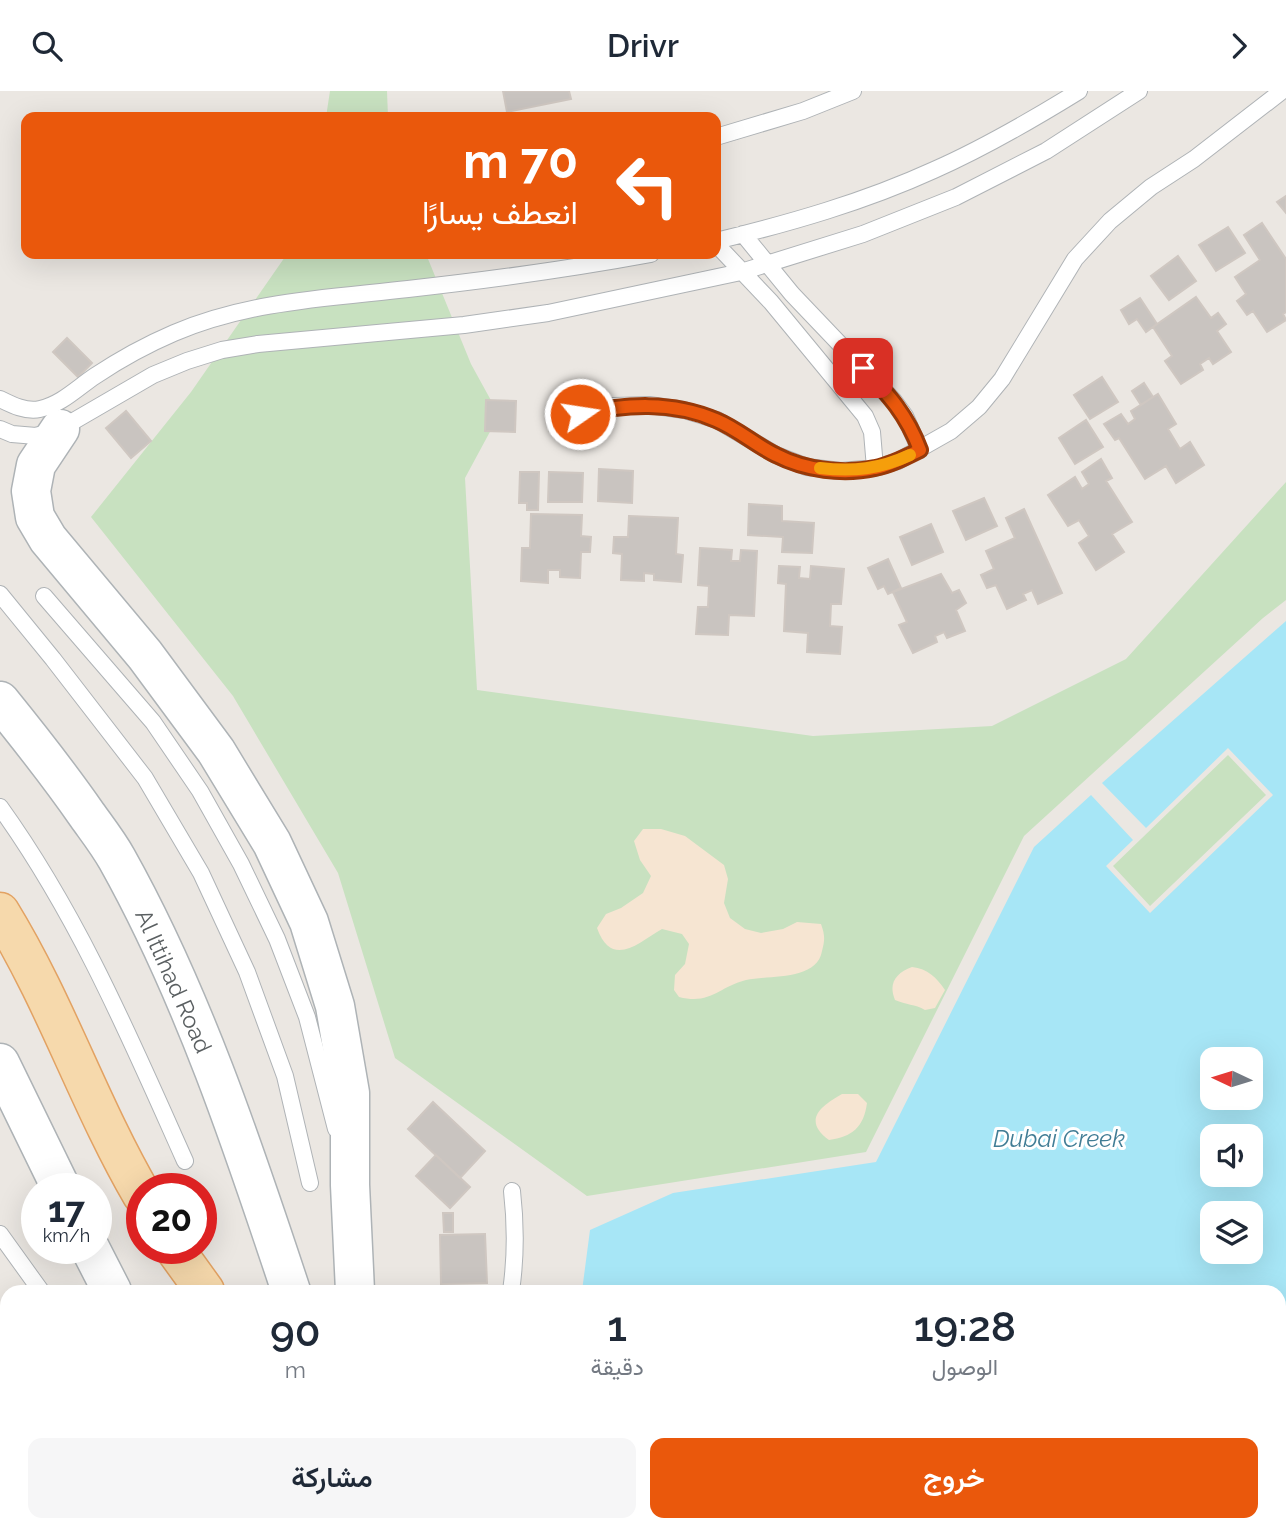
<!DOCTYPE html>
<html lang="ar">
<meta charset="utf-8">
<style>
body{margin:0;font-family:Raleway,Vazirmatn,sans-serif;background:#f6f6f7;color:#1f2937;direction:rtl;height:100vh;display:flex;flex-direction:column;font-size:26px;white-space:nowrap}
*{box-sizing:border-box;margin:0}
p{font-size:23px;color:#747a83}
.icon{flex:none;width:38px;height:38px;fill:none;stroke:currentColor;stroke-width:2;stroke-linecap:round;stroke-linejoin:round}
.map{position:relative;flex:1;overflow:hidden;direction:ltr}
.sheet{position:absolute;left:0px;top:1194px;width:1286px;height:247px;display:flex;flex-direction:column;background:#fff;border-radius:21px 21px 0 0;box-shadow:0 7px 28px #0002;direction:rtl}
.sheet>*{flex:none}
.banner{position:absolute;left:21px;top:21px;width:700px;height:147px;border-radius:14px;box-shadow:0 7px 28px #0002;direction:rtl;background:#ea580c;color:#fff;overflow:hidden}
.needle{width:46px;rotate:274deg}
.tools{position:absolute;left:1200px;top:956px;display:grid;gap:14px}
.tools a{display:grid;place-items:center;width:63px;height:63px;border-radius:14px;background:#fff;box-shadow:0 7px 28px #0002;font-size:35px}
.speed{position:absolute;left:21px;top:1082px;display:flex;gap:14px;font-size:35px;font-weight:700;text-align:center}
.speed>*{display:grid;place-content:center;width:91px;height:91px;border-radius:50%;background:#fff;box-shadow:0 7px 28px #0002;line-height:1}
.speed small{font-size:18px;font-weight:400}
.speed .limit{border:10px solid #d22;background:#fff;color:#111}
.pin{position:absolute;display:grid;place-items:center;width:60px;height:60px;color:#fff;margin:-30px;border-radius:14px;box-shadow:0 4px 10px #0006}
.me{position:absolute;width:77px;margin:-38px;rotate:77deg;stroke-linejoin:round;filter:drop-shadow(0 0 5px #0008)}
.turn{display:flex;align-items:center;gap:24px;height:147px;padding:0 28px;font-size:32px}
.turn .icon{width:91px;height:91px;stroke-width:2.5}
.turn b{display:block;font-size:49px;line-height:60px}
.eta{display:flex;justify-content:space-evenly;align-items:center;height:119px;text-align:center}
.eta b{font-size:42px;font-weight:600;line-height:49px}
.primary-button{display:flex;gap:14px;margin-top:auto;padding:14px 28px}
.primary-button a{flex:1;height:80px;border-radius:14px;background:#ea580c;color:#fff;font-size:28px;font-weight:600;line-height:80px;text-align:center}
.primary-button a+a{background:#f6f6f7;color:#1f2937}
header{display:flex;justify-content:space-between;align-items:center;height:91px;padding:0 28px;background:#fff;font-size:32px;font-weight:600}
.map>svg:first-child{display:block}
.green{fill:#c8e1c0}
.sand{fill:#f6e5d2}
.water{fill:#a7e6f6;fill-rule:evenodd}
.building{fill:#c9c4c0;stroke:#cfc7c1;stroke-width:2}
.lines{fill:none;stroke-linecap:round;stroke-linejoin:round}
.lane-casing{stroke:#afb3b6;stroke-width:18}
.secondary-casing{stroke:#aeb3b6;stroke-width:41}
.primary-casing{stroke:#e2a263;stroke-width:41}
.lane{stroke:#fff;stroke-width:16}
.secondary{stroke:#fff;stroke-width:38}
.primary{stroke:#f6d9ac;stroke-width:38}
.route-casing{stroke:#983908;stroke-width:18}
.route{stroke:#ea580c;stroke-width:12}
.slow{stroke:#f59e0b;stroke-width:12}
.labels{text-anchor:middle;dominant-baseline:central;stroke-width:6;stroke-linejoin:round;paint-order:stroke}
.street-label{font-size:23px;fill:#5a5f61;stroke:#fff}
.water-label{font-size:24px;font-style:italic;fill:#417d95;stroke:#fff}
</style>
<header><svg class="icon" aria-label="forward" viewBox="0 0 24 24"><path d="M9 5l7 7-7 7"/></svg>Drivr<svg class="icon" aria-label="search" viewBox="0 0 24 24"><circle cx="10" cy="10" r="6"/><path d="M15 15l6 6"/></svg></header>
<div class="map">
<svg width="1286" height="1440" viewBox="0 0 1286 1440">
<rect width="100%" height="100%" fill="#ebe7e2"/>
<!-- green -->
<path class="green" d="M 330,0 L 387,0 L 388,26 L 326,26 Z
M 287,163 L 426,163 L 471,273 L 499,324 L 465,387 L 477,599 L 813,645 L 992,635 L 1126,568 L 1286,391 L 1286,509 L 1263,527 L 1024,745 L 866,1061 L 587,1105 L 395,967 L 338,782 L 233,605 L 91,426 L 191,301 Z
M 1228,664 L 1266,704 L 1150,815 L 1113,775 Z
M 0,1390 L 7,1398 L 7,1433 L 39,1433 L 45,1440 L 0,1440 Z"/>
<!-- sand -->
<path class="sand" d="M 643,738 L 661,738 L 685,745 L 724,774 L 728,788 L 724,812 L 730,827 L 745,838 L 761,842 L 783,838 L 797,831 L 821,833 C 825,844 825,849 822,860 C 817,890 769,884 746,889 C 718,896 711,914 679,906 L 674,899 L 675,884 L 685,873 L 689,853 L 682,843 L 662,838 C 638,852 612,878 597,837 L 606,823 L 621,817 L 643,802 L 651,785 L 640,769 L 634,750 Z
M 912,876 C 928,878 936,886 945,899 L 935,917 L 925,919 C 915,913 906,914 895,909 C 888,892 896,882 912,876 Z
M 842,1003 L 858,1003 L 867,1012 C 864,1036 852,1046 829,1049 C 802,1029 821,1015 842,1003 Z"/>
<!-- water -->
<path class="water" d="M 1286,530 L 1286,1440 L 544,1440 L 552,1433 L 1279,1433 L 1279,1200 L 582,1200 L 590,1139 L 673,1102 L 876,1071 L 1034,756 L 1091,704 L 1133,749 L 1106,775 L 1150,822 L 1273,704 L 1228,657 L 1146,737 L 1102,692 ZM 1213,968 L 1251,968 L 1251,1006 L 1213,1006 ZM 1213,1045 L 1251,1045 L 1251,1083 L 1213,1083 ZM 1213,1122 L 1251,1122 L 1251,1160 L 1213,1160 Z"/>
<!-- building -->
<path class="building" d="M 503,0 L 569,0 L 571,8 L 507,21 Z
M 1286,105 L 1286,122 L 1277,111 Z
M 1262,132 L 1286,168 L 1286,221 L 1283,223 L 1286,229 L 1267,241 L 1253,220 L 1247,224 L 1237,210 L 1246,203 L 1235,186 L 1260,169 L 1244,144 Z
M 1228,136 L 1245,162 L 1216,180 L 1199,154 Z
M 1178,165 L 1196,190 L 1169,209 L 1151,185 Z
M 1196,206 L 1211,227 L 1218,222 L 1226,233 L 1217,240 L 1231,261 L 1213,273 L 1209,267 L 1200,273 L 1203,279 L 1181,293 L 1165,270 L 1172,265 L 1153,236 Z
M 1140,207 L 1157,233 L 1146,241 L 1137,228 L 1129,233 L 1121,219 Z
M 67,247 L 92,272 L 78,286 L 53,261 Z
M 1102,286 L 1118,311 L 1090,328 L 1074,304 Z
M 1144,292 L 1153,306 L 1141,314 L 1132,300 Z
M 1158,303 L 1176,333 L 1168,338 L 1180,358 L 1190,351 L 1204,374 L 1176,392 L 1166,375 L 1145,388 L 1119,347 L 1115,349 L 1104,333 L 1121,323 L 1128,333 L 1135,328 L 1131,320 Z
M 486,309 L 516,310 L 515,341 L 485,340 Z
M 126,320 L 151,350 L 131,367 L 106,337 Z
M 1086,329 L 1103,356 L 1075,373 L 1059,347 Z
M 1101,368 L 1112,387 L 1106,390 L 1132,431 L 1112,443 L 1124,461 L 1096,479 L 1079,452 L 1089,445 L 1079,429 L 1068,435 L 1048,404 L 1075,386 L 1082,398 L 1089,393 L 1082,381 Z
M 599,378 L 633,380 L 632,412 L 598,410 Z
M 520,381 L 539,381 L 538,419 L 527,419 L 527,412 L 519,412 Z
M 549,381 L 583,382 L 582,411 L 548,411 Z
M 984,407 L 997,435 L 966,449 L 953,420 Z
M 749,413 L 782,415 L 782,430 L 814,432 L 812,462 L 782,461 L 783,446 L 748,444 Z
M 1024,418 L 1062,502 L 1038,513 L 1032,499 L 1023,503 L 1026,509 L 1007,518 L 996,494 L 987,497 L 981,484 L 994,478 L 986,460 L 1015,447 L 1006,427 Z
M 531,423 L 582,424 L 581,445 L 591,446 L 590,461 L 581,461 L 580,487 L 560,486 L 560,479 L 548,479 L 548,492 L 521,490 L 522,457 L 530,457 Z
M 629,425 L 678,427 L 676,463 L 683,464 L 681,491 L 654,489 L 654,483 L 644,482 L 644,490 L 621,489 L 622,463 L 613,462 L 614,446 L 628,446 Z
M 931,433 L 943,461 L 912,474 L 900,446 Z
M 700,457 L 732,459 L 731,470 L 740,470 L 741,459 L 757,460 L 754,525 L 729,524 L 728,544 L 696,543 L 698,516 L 708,516 L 709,495 L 698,494 Z
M 888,468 L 901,497 L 888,503 L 884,495 L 878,498 L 868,477 Z
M 779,475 L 800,476 L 799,487 L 810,488 L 811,475 L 844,478 L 841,513 L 831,513 L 830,535 L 842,536 L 840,563 L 807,561 L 808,542 L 784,540 L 786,493 L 778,492 Z
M 941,483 L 952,502 L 959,499 L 966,512 L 956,519 L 965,540 L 947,547 L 944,541 L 935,545 L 937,551 L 913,562 L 899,534 L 907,531 L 893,501 Z
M 433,1011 L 485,1060 L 460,1087 L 408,1038 Z
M 436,1064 L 470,1096 L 450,1117 L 416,1085 Z
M 443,1122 L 453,1122 L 453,1141 L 444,1141 Z
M 485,1143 L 487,1192 L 441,1193 L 440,1144 Z"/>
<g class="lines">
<defs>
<path id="lane" d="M 716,46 L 803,20 L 853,0
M 743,143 L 792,203 L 894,310 L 905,325 L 920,359
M 716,150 C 790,132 864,111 934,79 C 984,57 1032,29 1079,0
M 716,153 L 771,211 L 865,325 L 872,341 L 875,377
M 0,308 C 12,314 26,321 40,318 C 62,313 77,297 95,285 C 119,269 146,254 174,242 C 249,210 328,207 408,198 C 489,189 570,178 651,163
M 580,323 L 614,315 L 649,314 L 684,319 L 717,329 L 776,364 L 807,376 L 841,380 L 875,377 L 898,370 L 951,340 L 979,316 L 1002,288 L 1075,168 L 1110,130 L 1151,96 L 1194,68 L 1282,0
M 0,338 L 12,343 L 36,345 L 60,338 L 153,284 L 187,270 L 222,259 L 258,253 L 464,234 L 548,222 L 741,181 L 863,143 L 956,106 L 1046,60 L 1139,0
M 0,503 L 53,568 L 145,687 L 201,782 L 247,881 L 285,985 L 310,1092
M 44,505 L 153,631 L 200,700 L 241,773 L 277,848 L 307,926 L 336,1038
M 0,716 C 79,826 130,947 185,1070
M 0,1143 L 41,1200
M 511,1200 C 516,1166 516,1135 512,1100"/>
<path id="secondary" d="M 60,338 L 36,374 L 31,400 L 35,426 L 48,448 L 145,564 L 216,660 L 272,752 L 309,831 L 335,915 L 350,1002 L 350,1094 L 355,1200
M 0,610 C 30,647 60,685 87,724 C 97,738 108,752 117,768 C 192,902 243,1055 291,1200
M 0,972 L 61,1097
M 90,1157 L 112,1200
M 239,1433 L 243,1440
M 407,1433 L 412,1440
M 313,1440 L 333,1433"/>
<path id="primary" d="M 0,821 C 56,912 89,1013 142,1104
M 174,1157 L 205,1200"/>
</defs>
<!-- lane casing -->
<use href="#lane" class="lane-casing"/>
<!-- secondary casing -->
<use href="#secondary" class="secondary-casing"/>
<!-- primary casing -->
<use href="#primary" class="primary-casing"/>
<!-- lane -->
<use href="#lane" class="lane"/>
<!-- secondary -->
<use href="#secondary" class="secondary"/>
<!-- primary -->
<use href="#primary" class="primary"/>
</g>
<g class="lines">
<defs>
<path id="route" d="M 580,323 C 626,313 672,310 716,329 C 738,338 755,354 776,364 C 805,379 843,384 875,377 C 891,374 906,366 920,359 C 907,324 889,304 863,277"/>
</defs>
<!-- route casing -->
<use href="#route" class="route-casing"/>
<!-- route -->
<use href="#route" class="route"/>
<!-- slow -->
<path class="slow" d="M 820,377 C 853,381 880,378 910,364"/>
</g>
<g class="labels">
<!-- street labels -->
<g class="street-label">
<text transform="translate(174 890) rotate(66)">Al Ittihad Road</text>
</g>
<!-- water labels -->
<g class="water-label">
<text x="1059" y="1047">Dubai Creek</text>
</g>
</g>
</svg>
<div class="tools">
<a><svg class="needle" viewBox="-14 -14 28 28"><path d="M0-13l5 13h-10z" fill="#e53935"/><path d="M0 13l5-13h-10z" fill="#747a83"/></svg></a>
<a><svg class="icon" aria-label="sound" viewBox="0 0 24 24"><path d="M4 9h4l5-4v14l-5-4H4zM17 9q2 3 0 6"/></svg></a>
<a><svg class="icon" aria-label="layers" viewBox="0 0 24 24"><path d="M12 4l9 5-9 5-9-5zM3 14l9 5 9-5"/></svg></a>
</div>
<div class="speed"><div>17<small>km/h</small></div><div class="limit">20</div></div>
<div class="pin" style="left:863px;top:277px;background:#d93025"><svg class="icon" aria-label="arrive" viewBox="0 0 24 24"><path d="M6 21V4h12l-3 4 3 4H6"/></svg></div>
<svg class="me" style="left:580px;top:323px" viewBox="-20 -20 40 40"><circle r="17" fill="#ea580c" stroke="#fff" stroke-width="3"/><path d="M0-11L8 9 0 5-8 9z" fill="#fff"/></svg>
<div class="banner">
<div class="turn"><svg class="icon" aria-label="left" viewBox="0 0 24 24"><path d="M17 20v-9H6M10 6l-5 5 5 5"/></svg><div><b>70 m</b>انعطف يسارًا</div></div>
</div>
<section class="sheet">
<div class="eta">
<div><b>19:28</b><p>الوصول</p></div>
<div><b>1</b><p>دقيقة</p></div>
<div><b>90</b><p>m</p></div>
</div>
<div class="primary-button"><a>خروج</a><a>مشاركة</a></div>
</section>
</div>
